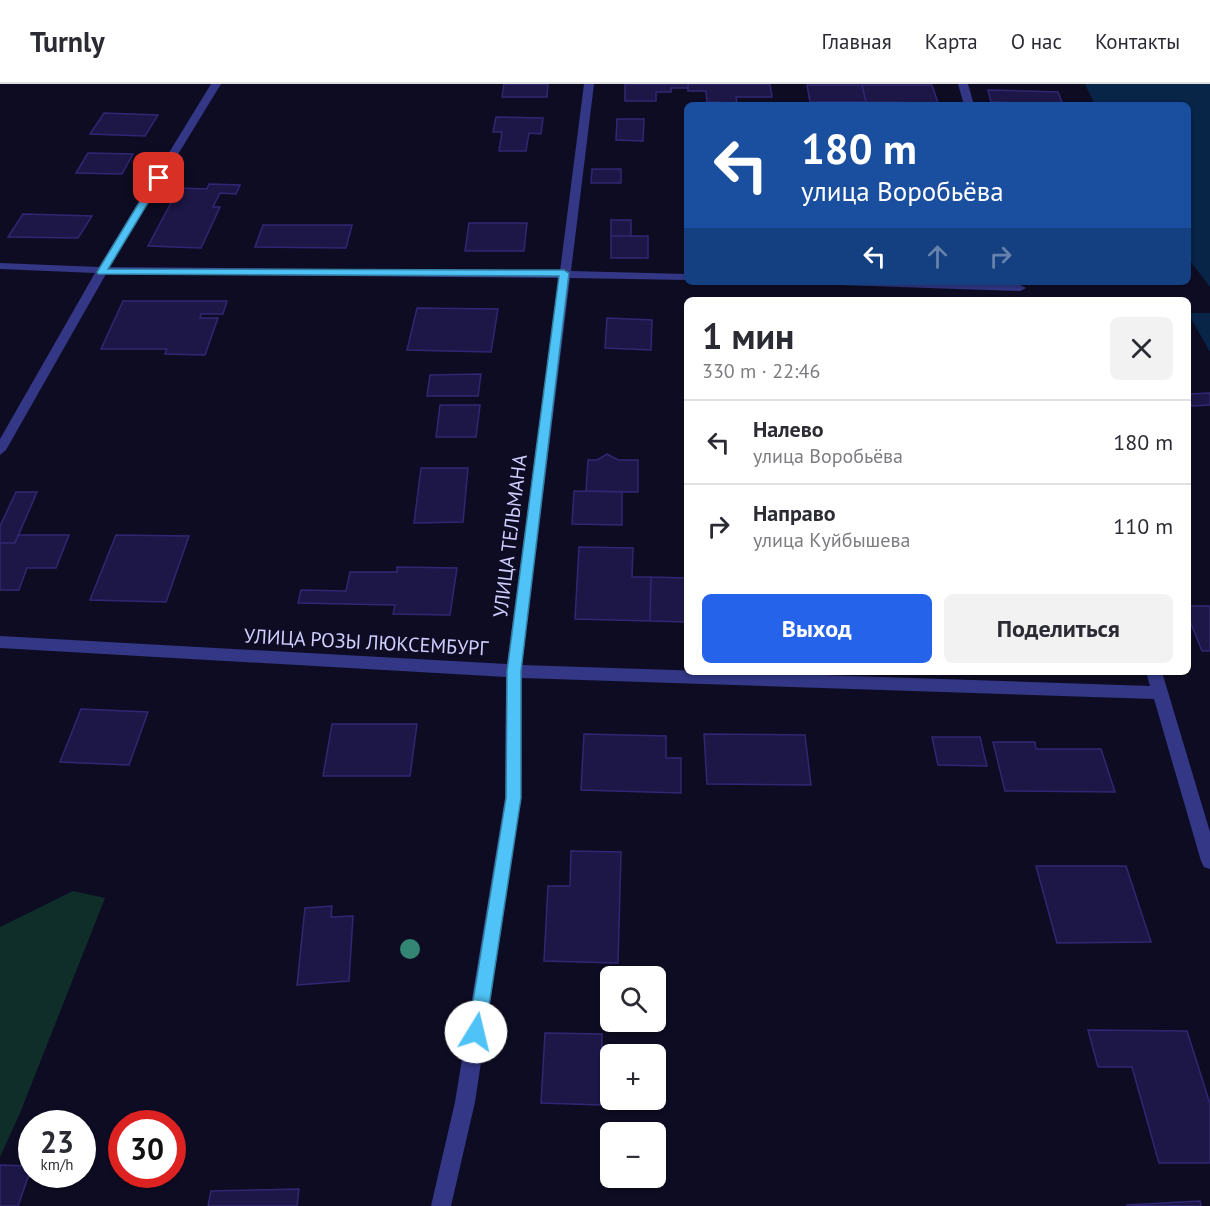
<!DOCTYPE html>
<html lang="ru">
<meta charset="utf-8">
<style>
body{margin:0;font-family:"PT Sans",sans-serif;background:#f2f2f3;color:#2b2b33;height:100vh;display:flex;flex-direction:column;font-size:22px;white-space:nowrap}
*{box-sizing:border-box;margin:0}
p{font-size:20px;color:#7c7c81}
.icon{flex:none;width:33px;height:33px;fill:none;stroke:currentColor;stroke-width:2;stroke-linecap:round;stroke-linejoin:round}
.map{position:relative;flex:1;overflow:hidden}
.side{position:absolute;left:684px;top:213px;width:507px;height:378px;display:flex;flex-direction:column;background:#fff;border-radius:9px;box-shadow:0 2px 4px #0004}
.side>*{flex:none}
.hud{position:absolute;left:684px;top:18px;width:507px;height:183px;border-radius:9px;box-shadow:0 2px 4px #0004;background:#1a4fa0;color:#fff;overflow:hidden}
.tools{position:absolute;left:600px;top:882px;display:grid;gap:12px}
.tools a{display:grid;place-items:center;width:66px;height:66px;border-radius:9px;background:#fff;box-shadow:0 2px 4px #0004;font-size:30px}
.speed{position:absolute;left:18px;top:1026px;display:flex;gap:12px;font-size:30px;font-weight:700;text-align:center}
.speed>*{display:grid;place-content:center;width:78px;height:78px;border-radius:50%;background:#fff;box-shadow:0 2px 4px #0004;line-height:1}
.speed small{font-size:15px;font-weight:400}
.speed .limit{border:9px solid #d22;background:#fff;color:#111}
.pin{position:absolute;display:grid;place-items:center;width:51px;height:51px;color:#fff;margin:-26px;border-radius:12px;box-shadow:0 3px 9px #0006}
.me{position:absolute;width:66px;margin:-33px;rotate:9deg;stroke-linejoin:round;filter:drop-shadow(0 0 4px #0008)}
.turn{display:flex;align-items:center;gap:21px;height:126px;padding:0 18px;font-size:27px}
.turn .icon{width:78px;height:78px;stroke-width:2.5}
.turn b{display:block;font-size:42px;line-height:51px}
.lanes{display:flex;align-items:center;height:57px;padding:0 18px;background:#0003;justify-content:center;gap:30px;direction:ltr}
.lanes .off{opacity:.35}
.round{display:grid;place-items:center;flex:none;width:63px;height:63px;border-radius:9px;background:#f2f2f3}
.summary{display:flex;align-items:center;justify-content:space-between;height:102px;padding:0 18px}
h1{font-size:36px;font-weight:800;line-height:45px}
.action{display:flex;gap:12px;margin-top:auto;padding:12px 18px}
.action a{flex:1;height:69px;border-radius:9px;background:#2563eb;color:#fff;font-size:24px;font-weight:800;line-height:69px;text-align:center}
.action a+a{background:#f2f2f3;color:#2b2b33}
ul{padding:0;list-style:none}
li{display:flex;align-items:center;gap:18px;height:84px;padding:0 18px;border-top:2px solid #e1e1e2}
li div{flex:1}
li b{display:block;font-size:22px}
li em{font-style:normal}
header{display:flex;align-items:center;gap:36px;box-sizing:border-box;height:84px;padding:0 30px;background:#fff;border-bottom:2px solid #e1e1e2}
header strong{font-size:28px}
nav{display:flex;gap:33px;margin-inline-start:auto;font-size:21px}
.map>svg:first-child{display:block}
.green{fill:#0f2e2a}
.water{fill:#082447}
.building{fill:#1c1746;stroke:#302774;stroke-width:1.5}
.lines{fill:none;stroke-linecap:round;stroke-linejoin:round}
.minor{fill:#333786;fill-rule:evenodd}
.tree{fill:#338574}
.route{fill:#4fc3f7;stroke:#337fa1;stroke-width:1.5}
.labels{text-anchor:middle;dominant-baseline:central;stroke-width:6;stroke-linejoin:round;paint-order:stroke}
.street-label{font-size:20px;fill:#d0ceff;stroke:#0e0c23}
</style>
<header>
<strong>Turnly</strong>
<nav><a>Главная</a><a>Карта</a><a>О нас</a><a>Контакты</a></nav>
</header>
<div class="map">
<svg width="1210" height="1122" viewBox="0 0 1210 1122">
<rect width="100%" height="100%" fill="#0e0c23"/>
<!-- green -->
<path class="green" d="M 73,807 L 105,814 L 20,1029 L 0,1073 L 0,843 Z"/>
<!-- water -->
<path class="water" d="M 1085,0 L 1210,0 L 1210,203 L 1188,174 L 1188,21 L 1095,21 Z
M 1188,229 L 1210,229 L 1210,268 Z"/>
<!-- building -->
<path class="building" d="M 504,0 L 548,0 L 547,13 L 502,13 Z
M 625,0 L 688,0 L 688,4 L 671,4 L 671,8 L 656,8 L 656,17 L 625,17 Z
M 688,0 L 770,0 L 772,13 L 736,13 L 737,19 L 707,18 L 706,7 L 688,7 Z
M 807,1 L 862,1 L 866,18 L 810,18 Z
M 862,1 L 932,1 L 938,19 L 866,18 Z
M 988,6 L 1058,8 L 1063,21 L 991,18 Z
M 104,29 L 158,31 L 145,52 L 90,50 Z
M 496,33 L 543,34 L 541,50 L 529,49 L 526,67 L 499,67 L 502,48 L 493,48 Z
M 617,35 L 644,35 L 643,57 L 616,56 Z
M 88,69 L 133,70 L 122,90 L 76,89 Z
M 592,85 L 621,85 L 621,99 L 591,99 Z
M 209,100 L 240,101 L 236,110 L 220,109 L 213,123 L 220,123 L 201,164 L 148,162 L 179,104 L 207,105 Z
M 23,130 L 92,132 L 78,154 L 8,153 Z
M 611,136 L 631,136 L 631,152 L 611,152 Z
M 469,139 L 527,139 L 524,167 L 465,167 Z
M 263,141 L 352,141 L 346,164 L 255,163 Z
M 611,152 L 648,152 L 648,174 L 611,174 Z
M 123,217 L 227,217 L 223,230 L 201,230 L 200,234 L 218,234 L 205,271 L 165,270 L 167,265 L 101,265 Z
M 417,224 L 498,225 L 491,268 L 407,266 Z
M 607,234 L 652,236 L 651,266 L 605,264 Z
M 481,290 L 478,312 L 427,312 L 430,291 Z
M 1210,309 L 1210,321 L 1192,322 L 1188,314 L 1188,310 Z
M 440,321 L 480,321 L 476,353 L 436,353 Z
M 607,370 L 618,376 L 638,376 L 638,408 L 586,407 L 588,376 L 597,376 Z
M 421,384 L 468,384 L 463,438 L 414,439 Z
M 574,407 L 622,408 L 622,441 L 572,440 Z
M 16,408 L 37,408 L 15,459 L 0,459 L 0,442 Z
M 18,451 L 69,451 L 56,484 L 27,484 L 19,506 L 0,506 L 0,459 L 15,459 Z
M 116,451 L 189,452 L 166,518 L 90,516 Z
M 579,463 L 633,464 L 632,493 L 651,493 L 650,537 L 575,535 Z
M 397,483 L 457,484 L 450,531 L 393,530 L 395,521 L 298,519 L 301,506 L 346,507 L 350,488 L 397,488 Z
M 651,493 L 687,494 L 687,538 L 650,537 Z
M 1188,522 L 1210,522 L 1210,567 L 1202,567 L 1188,532 Z
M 81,625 L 148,628 L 129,681 L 60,678 Z
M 332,640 L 417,640 L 410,692 L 323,692 Z
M 584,650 L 666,652 L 666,674 L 681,674 L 681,709 L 581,706 Z
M 704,650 L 805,651 L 811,701 L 707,700 Z
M 932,653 L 980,653 L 987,682 L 938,681 Z
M 993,658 L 1035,658 L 1036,665 L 1101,665 L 1115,708 L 1005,707 Z
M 571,767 L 621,768 L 618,879 L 544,877 L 548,802 L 570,802 Z
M 1036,782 L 1126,782 L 1151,858 L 1057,859 Z
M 332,822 L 331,833 L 353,832 L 349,897 L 297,901 L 305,824 Z
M 1088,946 L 1187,947 L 1210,1020 L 1210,1079 L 1159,1079 L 1132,983 L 1098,983 Z
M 545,949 L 602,950 L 601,1021 L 541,1019 Z
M 0,1081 L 32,1082 L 18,1122 L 0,1122 Z
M 299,1105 L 297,1122 L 208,1122 L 211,1107 Z
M 1200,1117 L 1201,1122 L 1126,1121 Z"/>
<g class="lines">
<!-- minor -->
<path class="minor" d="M 211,0 L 221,0 L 109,183 L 560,187 L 584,0 L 594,0 L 571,187 L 687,190 L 687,196 L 570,194 L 522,581 L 1150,602 L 1146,588 L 1162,588 L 1210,748 L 1210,785 L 1204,783 L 1201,777 L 1154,615 L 522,594 L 521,714 L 475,1018 L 451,1122 L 431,1122 L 455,1018 L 505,714 L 506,593 L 0,564 L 0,552 L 507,580 L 559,194 L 106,190 L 6,366 L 0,371 L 0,355 L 95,189 L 0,185 L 0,179 L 99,183 Z
M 958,0 L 968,0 L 974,21 L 964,21 Z
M 833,198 L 1020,201 L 1026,204 L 1020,207 L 839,201 Z"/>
</g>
<!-- trees -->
<circle class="tree" cx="410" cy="865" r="10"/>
<!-- route -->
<path class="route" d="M 159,91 L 163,94 L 108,185 L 564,186 L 569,189 L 521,587 L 521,714 L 485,948 L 482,954 L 476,957 L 470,954 L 468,948 L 506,714 L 507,587 L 559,192 L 98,190 L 97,188 L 154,94 Z"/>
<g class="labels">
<!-- street labels -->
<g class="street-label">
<text transform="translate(510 452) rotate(-83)">УЛИЦА ТЕЛЬМАНА</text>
<text transform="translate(366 558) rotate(3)">УЛИЦА РОЗЫ ЛЮКСЕМБУРГ</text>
</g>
</g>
</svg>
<div class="tools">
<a><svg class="icon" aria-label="search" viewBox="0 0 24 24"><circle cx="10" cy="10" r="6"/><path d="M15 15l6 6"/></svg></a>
<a>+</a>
<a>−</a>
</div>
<div class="speed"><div>23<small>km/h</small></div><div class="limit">30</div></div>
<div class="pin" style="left:159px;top:94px;background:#d93025"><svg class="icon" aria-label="arrive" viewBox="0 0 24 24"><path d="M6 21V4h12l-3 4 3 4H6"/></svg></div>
<svg class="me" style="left:476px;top:948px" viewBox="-20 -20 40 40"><circle r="19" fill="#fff"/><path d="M0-13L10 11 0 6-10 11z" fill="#4fc3f7"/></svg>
<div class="hud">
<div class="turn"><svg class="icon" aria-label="left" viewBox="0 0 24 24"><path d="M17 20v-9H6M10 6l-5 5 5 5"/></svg><div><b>180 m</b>улица Воробьёва</div></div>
<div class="lanes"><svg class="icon" aria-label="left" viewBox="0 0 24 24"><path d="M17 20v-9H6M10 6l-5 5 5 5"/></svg><svg class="icon off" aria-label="ahead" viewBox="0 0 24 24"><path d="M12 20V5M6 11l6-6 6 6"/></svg><svg class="icon off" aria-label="right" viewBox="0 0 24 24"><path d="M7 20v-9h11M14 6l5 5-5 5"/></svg></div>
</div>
<section class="side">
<div class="summary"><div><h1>1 мин</h1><p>330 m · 22:46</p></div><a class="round"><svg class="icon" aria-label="close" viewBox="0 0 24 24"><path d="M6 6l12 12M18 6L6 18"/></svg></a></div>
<ul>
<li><svg class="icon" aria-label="left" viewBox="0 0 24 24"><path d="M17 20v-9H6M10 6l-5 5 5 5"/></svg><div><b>Налево</b><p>улица Воробьёва</p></div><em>180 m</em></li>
<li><svg class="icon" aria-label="right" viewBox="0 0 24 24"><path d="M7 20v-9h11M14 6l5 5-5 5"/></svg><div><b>Направо</b><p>улица Куйбышева</p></div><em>110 m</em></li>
</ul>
<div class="action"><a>Выход</a><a>Поделиться</a></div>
</section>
</div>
